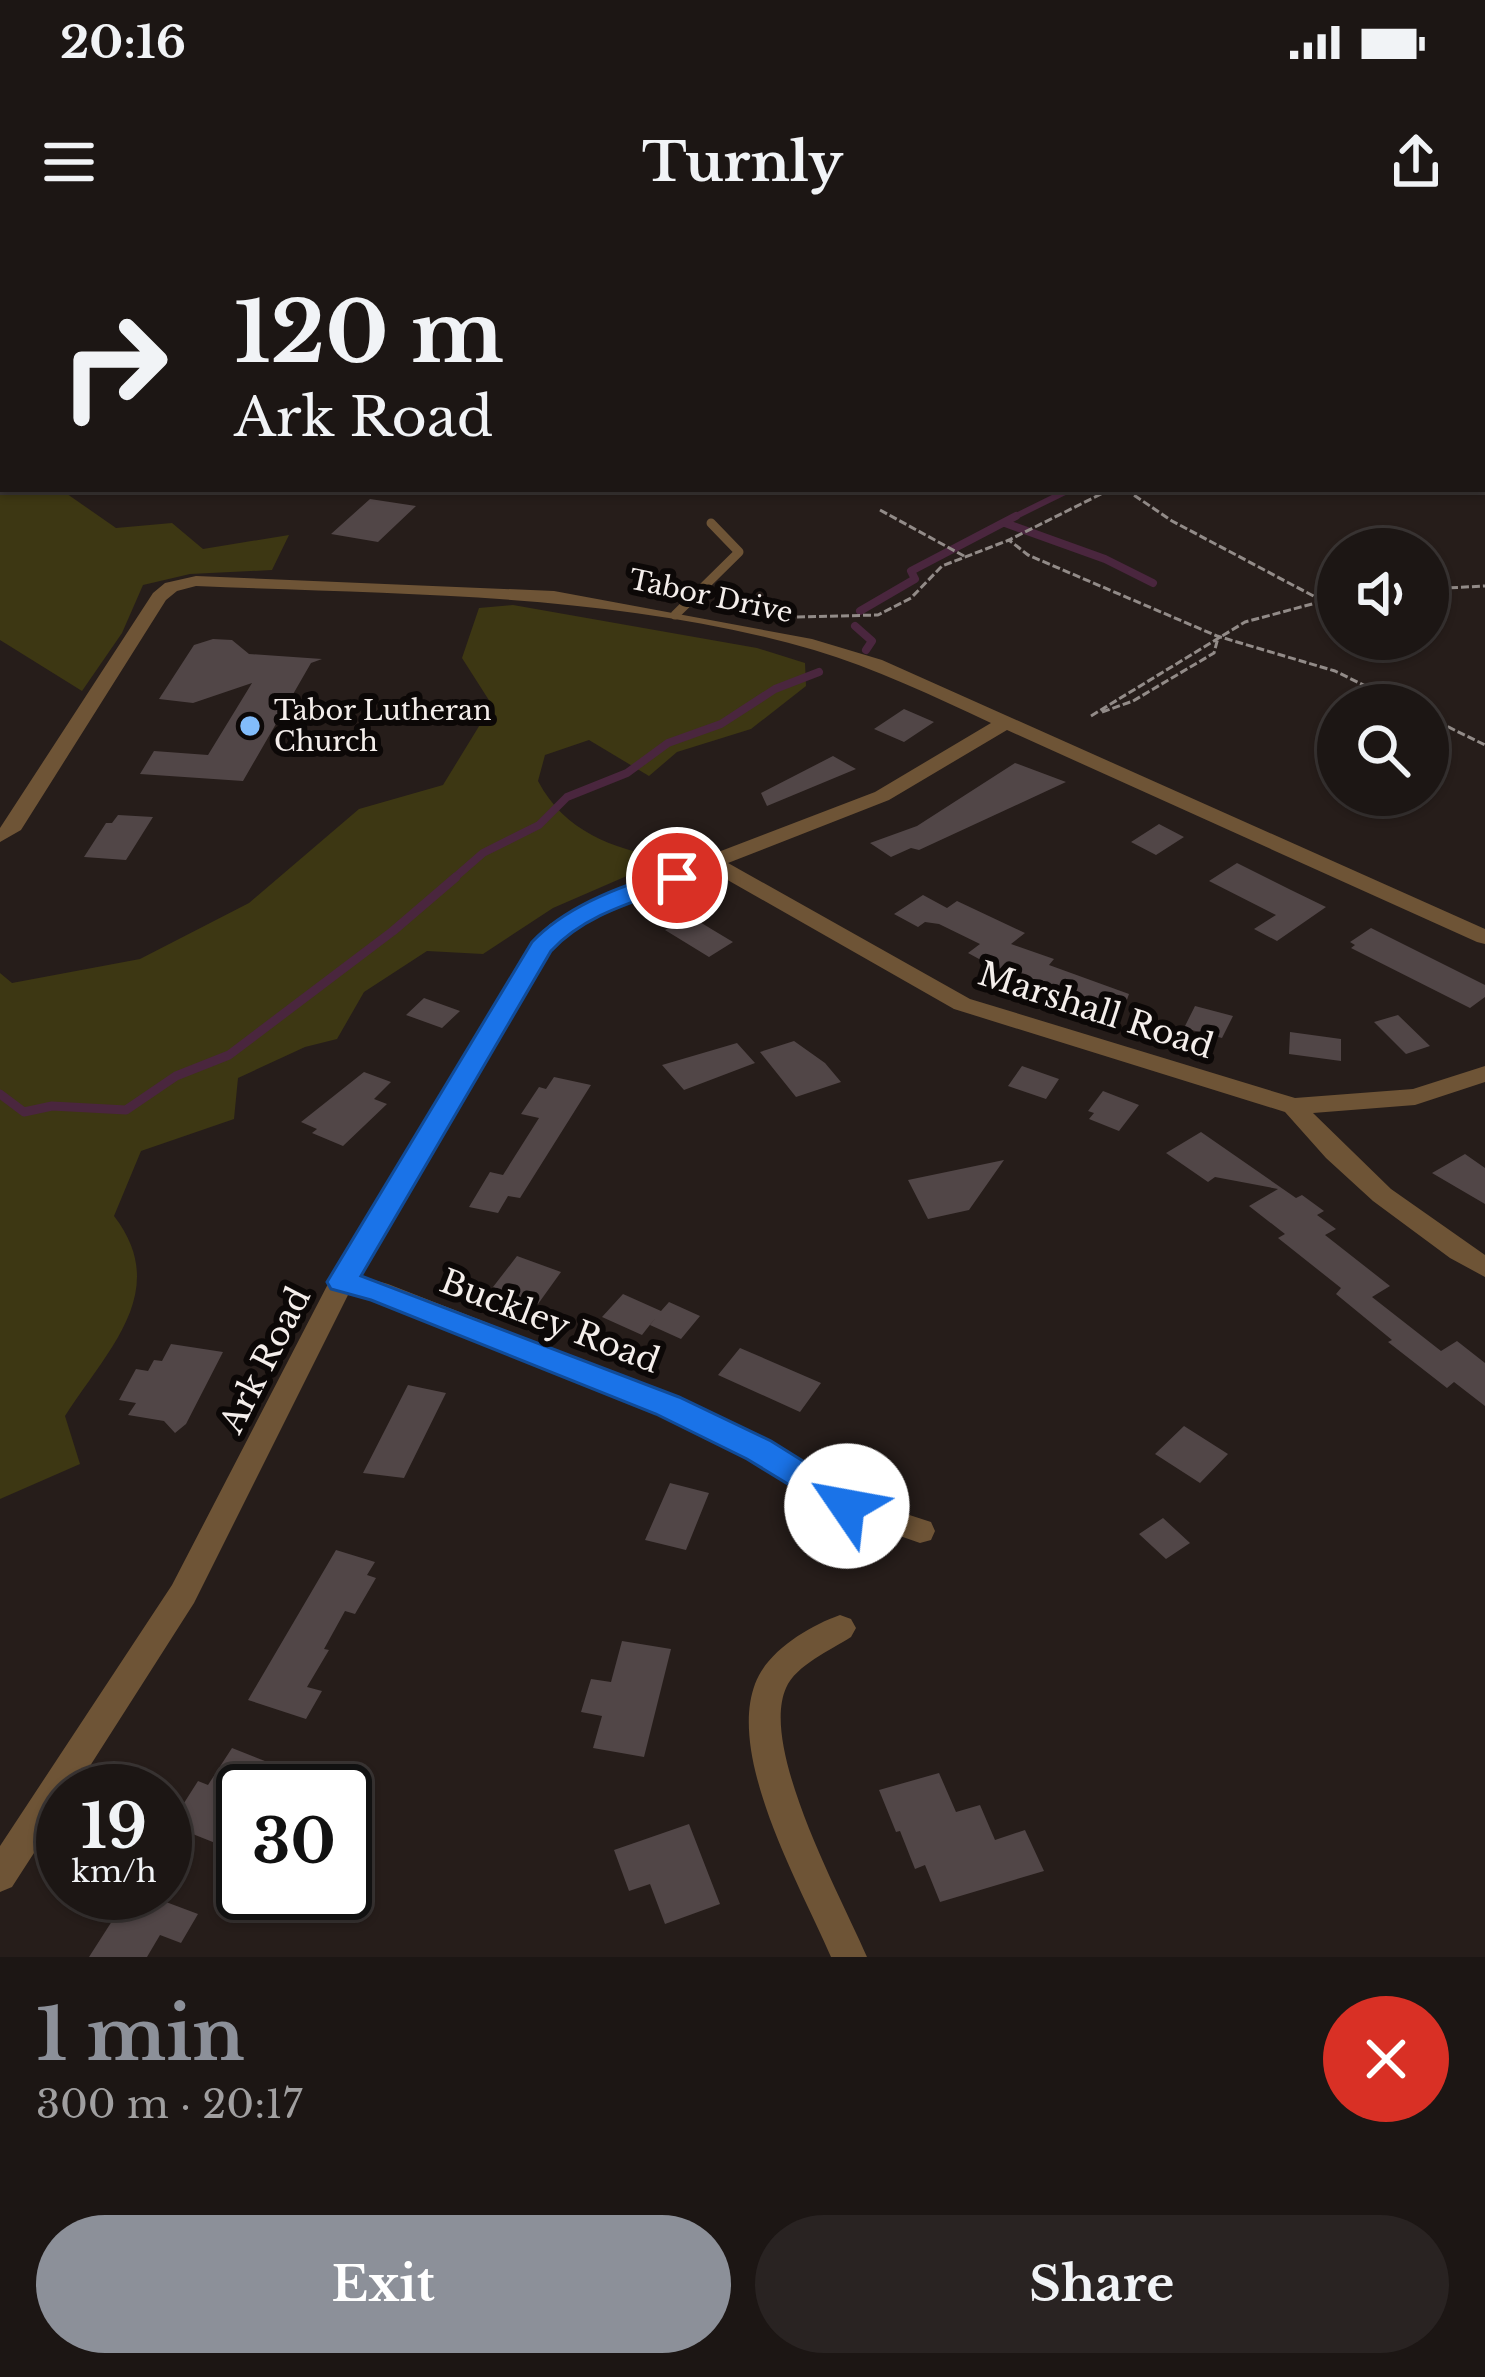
<!DOCTYPE html>
<meta charset="utf-8">
<style>
body{margin:0;font-family:"Libre Baskerville",serif;background:#292322;color:#f1f3f6;height:100vh;display:flex;flex-direction:column;font-size:45px;white-space:nowrap}
*{box-sizing:border-box;margin:0}
p{font-size:39px;color:#a09fa0}
.icon{flex:none;width:66px;height:66px;fill:none;stroke:currentColor;stroke-width:2;stroke-linecap:round;stroke-linejoin:round}
.map{position:relative;height:1717px;overflow:hidden}
.sheet{display:flex;flex-direction:column;background:#1c1614;flex:1}
.sheet>*{flex:none}
.top-card{position:absolute;left:0px;top:0px;width:1485px;height:252px;box-shadow:0 3px 9px #0004,0 0 0 3px #3a3534;background:#1c1614;color:#f1f3f6;overflow:hidden}
.tools{position:absolute;left:1317px;top:288px;display:grid;gap:24px}
.tools a{display:grid;place-items:center;width:132px;height:132px;border-radius:50%;background:#1c1614;box-shadow:0 3px 9px #0004,0 0 0 3px #3a3534;font-size:60px}
.speed{position:absolute;left:36px;top:1524px;display:flex;gap:24px;font-size:60px;font-weight:700;text-align:center}
.speed>*{display:grid;place-content:center;width:156px;height:156px;border-radius:50%;background:#1c1614;box-shadow:0 3px 9px #0004,0 0 0 3px #3a3534;line-height:1}
.speed small{font-size:30px;font-weight:400}
.speed .limit{border:6px solid #111;border-radius:18px;background:#fff;color:#111}
.pin{position:absolute;display:grid;place-items:center;width:102px;height:102px;color:#fff;margin:-51px;border:6px solid #fff;border-radius:50%;box-shadow:0 3px 12px #0007}
.me{position:absolute;width:132px;margin:-66px;rotate:303deg;stroke-linejoin:round;filter:drop-shadow(0 0 9px #0008)}
.turn{display:flex;align-items:center;gap:42px;height:252px;padding:0 36px;font-size:54px}
.turn .icon{width:156px;height:156px;stroke-width:2.5}
.turn b{display:block;font-size:84px;line-height:102px}
.round{display:grid;place-items:center;flex:none;width:126px;height:126px;border-radius:63px;background:#292322}
.summary{display:flex;align-items:center;justify-content:space-between;height:204px;padding:0 36px}
h1{font-size:72px;font-weight:700;line-height:90px;color:#8c9099}
.button{display:flex;gap:24px;margin-top:auto;padding:24px 36px}
.button a{flex:1;height:138px;border-radius:72px;background:#8c9099;color:#fff;font-size:48px;font-weight:700;line-height:138px;text-align:center}
.button a+a{background:#292322;color:#f1f3f6}
.status{display:flex;justify-content:space-between;align-items:center;height:84px;padding:0 60px;background:#1c1614;direction:ltr}
.status svg{height:33px;fill:currentColor}
header{display:flex;justify-content:space-between;align-items:center;height:156px;padding:0 36px;background:#1c1614;font-size:54px;font-weight:700}
.map>svg:first-child{display:block}
.green{fill:#3d3713}
.lines{fill:none;stroke-linecap:round;stroke-linejoin:round}
.stream-far2{stroke:#4a263e;stroke-width:6}
.stream-far1{stroke:#4a263e;stroke-width:8}
.stream{stroke:#4a263e;stroke-width:9}
.building{fill:#514647}
.path{stroke:#928b88;stroke-width:3;stroke-dasharray:8 3;stroke-linecap:butt}
.service{stroke:#6e5436;stroke-width:9}
.minor{fill:#6e5436;fill-rule:evenodd}
.rail{stroke:#958e8b;stroke-width:6;stroke-dasharray:10 6;stroke-linecap:butt}
.route{fill:#1a73e8;stroke:#114b97;stroke-width:3}
.poi-dot{fill:#82bcfa;stroke:#0c0807;stroke-width:4.5}
.labels{text-anchor:middle;dominant-baseline:central;stroke-width:12;stroke-linejoin:round;paint-order:stroke}
.far-street-label{font-size:27px;fill:#f4eeeb;stroke:#0c0807}
.far-poi-label{font-size:27px;fill:#f4eeeb;stroke:#0c0807;text-anchor:start}
.street-label{font-size:33px;fill:#f4eeeb;stroke:#0c0807}
</style>
<div class="status"><b>20:16</b><svg viewBox="0 0 49 12"><path d="M0 12V9h3v3zM5 12V6h3v6zM10 12V3h3v9zM15 12V0h3v12zM26 1h20v11H26zM47 4h2v5h-2z"/></svg></div>
<header><svg class="icon" aria-label="menu" viewBox="0 0 24 24"><path d="M4 6h16M4 12h16M4 18h16"/></svg>Turnly<svg class="icon" aria-label="share" viewBox="0 0 24 24"><path d="M12 15V3M7 8l5-5 5 5M5 13v7h14v-7"/></svg></header>
<div class="map">
<svg width="1485" height="1717" viewBox="0 0 1485 1717">
<rect width="100%" height="100%" fill="#261d1a"/>
<!-- green -->
<path class="green" d="M 0,208 L 3,249 L 60,249 L 116,288 L 172,283 L 203,309 L 289,295 L 272,330 L 190,334 L 143,345 L 122,393 L 82,451 L 0,400 Z
M 513,365 L 757,408 L 805,423 L 806,446 L 751,489 L 677,512 L 649,536 L 589,500 L 545,515 L 538,541 C 565,592 612,608 666,619 L 553,668 L 483,714 L 427,711 L 364,752 L 337,799 L 305,807 L 238,838 L 234,879 L 141,911 L 114,976 C 172,1051 107,1110 65,1176 L 80,1224 L 0,1259 L 0,733 L 12,743 L 140,719 L 249,663 L 359,569 L 443,545 L 492,465 L 462,418 L 479,368 Z"/>
<g class="lines">
<!-- stream-far2 -->
<path class="stream-far2" d="M 1010,279 L 1071,249"/>
<!-- stream-far1 -->
<path class="stream-far1" d="M 1005,283 L 1105,319 L 1153,343
M 860,371 L 915,339 L 911,331 L 1016,276
M 855,386 L 872,401 L 866,410
M 452,640 L 483,613 L 539,585 L 567,557 L 627,533 L 668,503 L 721,484 L 775,449 L 819,432"/>
<!-- stream -->
<path class="stream" d="M 0,854 L 24,872 L 52,866 L 126,870 L 176,836 L 229,815 L 393,691 L 456,637"/>
</g>
<!-- building -->
<path class="building" d="M 370,259 L 416,266 L 378,302 L 331,294 Z
M 213,399 L 232,400 L 249,414 L 322,419 L 311,423 L 243,541 L 140,534 L 154,511 L 208,515 L 252,443 L 193,463 L 159,459 L 194,405 Z
M 904,469 L 934,482 L 904,502 L 874,489 Z
M 833,516 L 856,529 L 767,566 L 761,553 Z
M 1015,523 L 1066,542 L 919,610 L 911,608 L 891,617 L 870,603 L 917,586 Z
M 118,575 L 153,577 L 126,620 L 84,617 L 106,583 L 112,583 Z
M 1159,584 L 1184,597 L 1156,615 L 1131,602 Z
M 1237,623 L 1291,650 L 1326,667 L 1277,701 L 1254,689 L 1276,675 L 1209,641 Z
M 923,655 L 947,668 L 957,661 L 1025,693 L 1011,704 L 1054,719 L 1049,725 L 1129,754 L 1123,771 L 1016,739 L 968,713 L 980,704 L 939,684 L 925,682 L 918,687 L 894,674 Z
M 690,676 L 713,690 L 733,702 L 709,717 L 665,690 Z
M 1371,688 L 1485,745 L 1485,757 L 1470,768 L 1351,708 L 1355,705 L 1350,702 Z
M 424,758 L 460,771 L 442,788 L 406,775 Z
M 1195,766 L 1233,776 L 1222,798 L 1184,788 Z
M 1398,775 L 1430,806 L 1406,814 L 1374,782 Z
M 1290,792 L 1341,799 L 1341,821 L 1289,814 Z
M 794,801 L 825,823 L 841,842 L 796,857 L 760,812 Z
M 737,803 L 755,823 L 684,850 L 662,825 Z
M 1022,826 L 1059,839 L 1046,859 L 1008,846 Z
M 364,832 L 391,842 L 374,859 L 387,864 L 343,906 L 312,893 L 317,889 L 301,882 Z
M 554,837 L 591,845 L 520,958 L 508,956 L 498,973 L 469,967 L 490,932 L 503,935 L 539,878 L 521,874 L 539,847 L 546,849 Z
M 1103,851 L 1139,865 L 1119,891 L 1089,879 L 1094,873 L 1088,871 Z
M 1201,892 L 1296,958 L 1302,955 L 1324,971 L 1317,975 L 1336,989 L 1325,995 L 1390,1046 L 1372,1057 L 1441,1111 L 1457,1101 L 1485,1123 L 1485,1166 L 1454,1142 L 1447,1148 L 1388,1102 L 1392,1100 L 1336,1054 L 1341,1048 L 1278,998 L 1285,994 L 1249,966 L 1278,949 L 1215,937 L 1208,942 L 1166,913 Z
M 1465,914 L 1485,928 L 1485,964 L 1432,933 Z
M 1004,920 L 969,970 L 928,979 L 908,940 Z
M 517,1016 L 561,1032 L 538,1064 L 493,1047 Z
M 623,1054 L 661,1071 L 669,1062 L 700,1076 L 681,1099 L 650,1085 L 656,1077 L 642,1095 L 602,1077 Z
M 171,1104 L 223,1112 L 186,1184 L 175,1193 L 164,1181 L 128,1175 L 136,1163 L 119,1160 L 136,1129 L 148,1131 L 154,1120 L 162,1121 Z
M 740,1108 L 821,1143 L 800,1172 L 718,1135 Z
M 408,1145 L 446,1153 L 404,1238 L 363,1233 Z
M 1184,1186 L 1228,1214 L 1200,1243 L 1155,1214 Z
M 670,1243 L 709,1253 L 686,1310 L 645,1300 Z
M 1163,1278 L 1190,1303 L 1166,1319 L 1139,1294 Z
M 336,1310 L 375,1322 L 367,1335 L 376,1338 L 355,1374 L 345,1371 L 324,1409 L 329,1410 L 307,1447 L 322,1451 L 306,1479 L 248,1460 Z
M 622,1401 L 671,1409 L 644,1517 L 593,1508 L 602,1476 L 581,1472 L 591,1439 L 611,1442 Z
M 232,1508 L 275,1525 L 258,1551 L 243,1551 L 243,1614 L 170,1585 L 198,1541 L 208,1545 Z
M 939,1533 L 956,1572 L 980,1565 L 995,1600 L 1025,1590 L 1044,1631 L 940,1662 L 925,1625 L 915,1629 L 900,1591 L 896,1592 L 879,1550 Z
M 689,1584 L 720,1664 L 665,1684 L 650,1644 L 629,1651 L 614,1610 Z
M 130,1653 L 142,1653 L 198,1674 L 181,1703 L 160,1695 L 147,1717 L 89,1717 Z"/>
<g class="lines">
<!-- path -->
<path class="path" d="M 1111,249 L 1009,300 L 1028,315 L 1217,396 L 1335,431 L 1404,465
M 1125,249 L 1172,281 L 1321,360
M 880,270 L 964,316
M 1428,349 L 1485,346
M 721,365 L 796,377 L 878,375 L 911,358 L 942,326 L 1009,300
M 1102,472 L 1133,461 L 1214,413 L 1218,398
M 1091,476 L 1245,382 L 1338,357
M 1428,477 L 1485,505"/>
<!-- service -->
<path class="service" d="M 675,375 L 739,312 L 711,283"/>
<!-- minor -->
<path class="minor" d="M 176,0 L 191,0 L 193,3 L 178,3 Z
M 638,0 L 650,0 L 650,3 L 638,3 Z
M 0,61 L 3,61 L 3,69 L 0,69 Z
M 196,336 L 554,351 L 812,399 L 882,420 L 1485,689 L 1485,704 L 1477,702 L 1007,490 L 889,560 L 728,623 L 970,759 L 1295,858 L 1413,849 L 1485,826 L 1485,842 L 1415,865 L 1313,873 L 1391,949 L 1485,1015 L 1485,1037 L 1450,1018 L 1373,961 L 1326,918 L 1285,872 L 954,769 L 710,630 C 656,651 591,667 550,710 L 359,1036 L 388,1044 L 677,1157 L 769,1201 L 857,1258 L 931,1282 L 935,1291 L 931,1300 L 920,1303 L 837,1274 L 749,1217 L 657,1173 L 373,1059 L 349,1053 L 194,1363 L 74,1551 L 63,1551 L 63,1568 L 12,1647 L 0,1652 L 0,1606 L 172,1345 L 329,1042 L 533,702 L 550,684 L 593,660 L 875,552 L 991,483 C 933,456 875,428 814,410 C 614,352 402,355 196,346 L 177,351 L 166,360 L 21,590 L 0,602 L 0,588 L 153,353 L 165,343 Z
M 840,1375 L 851,1379 L 856,1388 L 851,1397 C 831,1410 796,1425 786,1448 C 759,1509 842,1658 867,1717 L 831,1717 C 801,1647 727,1519 755,1444 C 767,1411 809,1386 840,1375 Z"/>
<!-- rail -->
<path class="rail" d="M 1121,3 L 1136,0"/>
</g>
<!-- route -->
<path class="route" d="M 677,630 L 685,632 L 685,643 C 638,661 586,673 551,711 L 361,1036 L 679,1157 L 771,1201 L 859,1256 L 864,1266 L 859,1276 L 847,1280 L 747,1219 L 656,1174 L 371,1060 L 331,1049 L 327,1042 L 532,702 C 568,664 627,643 677,630 Z"/>
<!-- markers -->
<circle class="poi-dot" cx="250" cy="486" r="12"/>
<g class="labels">
<!-- far-street labels -->
<g class="far-street-label">
<text transform="translate(711 356) rotate(12)">Tabor Drive</text>
</g>
<!-- far-poi labels -->
<g class="far-poi-label">
<text x="274" y="470">Tabor Lutheran<tspan x="274" dy="31">Church</tspan></text>
</g>
<!-- street labels -->
<g class="street-label">
<text transform="translate(1096 770) rotate(18)">Marshall Road</text>
<text transform="translate(550 1081) rotate(21)">Buckley Road</text>
<text transform="translate(265 1120) rotate(-63)">Ark Road</text>
</g>
</g>
</svg>
<div class="tools">
<a><svg class="icon" aria-label="sound" viewBox="0 0 24 24"><path d="M4 9h4l5-4v14l-5-4H4zM17 9q2 3 0 6"/></svg></a>
<a><svg class="icon" aria-label="search" viewBox="0 0 24 24"><circle cx="10" cy="10" r="6"/><path d="M15 15l6 6"/></svg></a>
</div>
<div class="speed"><div>19<small>km/h</small></div><div class="limit">30</div></div>
<div class="pin" style="left:677px;top:638px;background:#d93025"><svg class="icon" aria-label="arrive" viewBox="0 0 24 24"><path d="M6 21V4h12l-3 4 3 4H6"/></svg></div>
<svg class="me" style="left:847px;top:1266px" viewBox="-20 -20 40 40"><circle r="19" fill="#fff"/><path d="M0-13L10 11 0 6-10 11z" fill="#1a73e8"/></svg>
<div class="top-card">
<div class="turn"><svg class="icon" aria-label="right" viewBox="0 0 24 24"><path d="M7 20v-9h11M14 6l5 5-5 5"/></svg><div><b>120 m</b>Ark Road</div></div>
</div>
</div>
<section class="sheet">
<div class="summary"><div><h1>1 min</h1><p>300 m · 20:17</p></div><a class="round" style="background:#d93025;color:#fff"><svg class="icon" aria-label="close" viewBox="0 0 24 24"><path d="M6 6l12 12M18 6L6 18"/></svg></a></div>
<div class="button"><a>Exit</a><a>Share</a></div>
</section>
